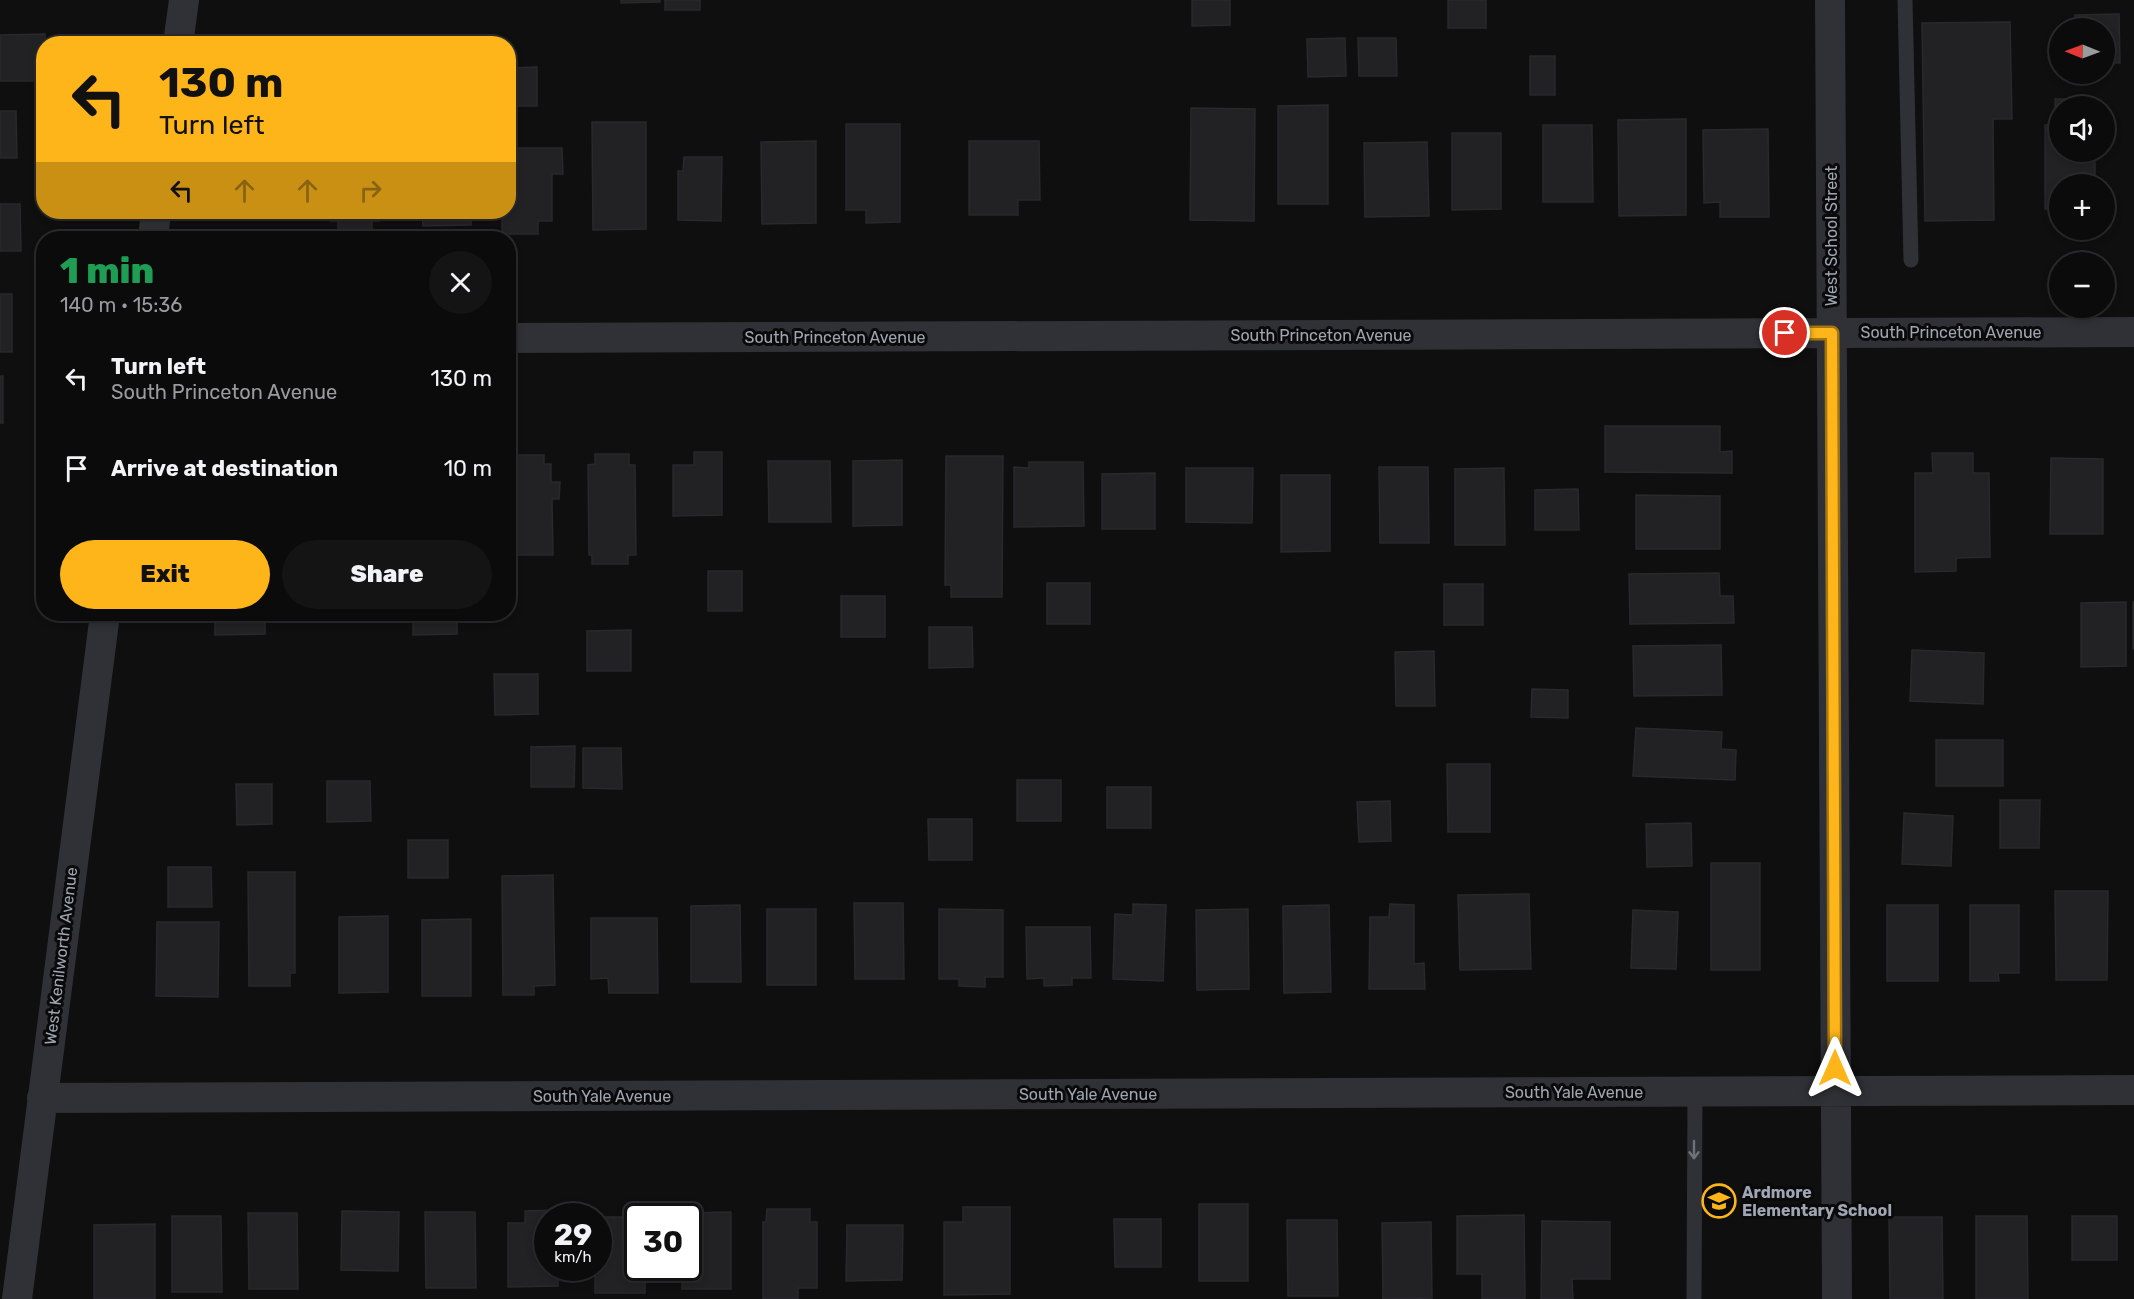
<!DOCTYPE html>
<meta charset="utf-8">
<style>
body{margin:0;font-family:Rubik,sans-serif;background:#141415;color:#f1f3f6;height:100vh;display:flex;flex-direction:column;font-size:22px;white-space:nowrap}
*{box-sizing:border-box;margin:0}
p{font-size:20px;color:#9a9b9d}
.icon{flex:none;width:33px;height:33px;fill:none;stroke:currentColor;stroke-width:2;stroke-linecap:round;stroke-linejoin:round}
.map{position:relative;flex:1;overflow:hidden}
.sheet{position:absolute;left:36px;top:231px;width:480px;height:390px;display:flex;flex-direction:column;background:#0b0b0c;border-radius:24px;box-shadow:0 3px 9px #0003,0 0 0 2px #2b2b2d}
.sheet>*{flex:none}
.hud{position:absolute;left:36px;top:36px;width:480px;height:183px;border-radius:24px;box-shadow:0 3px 9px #0003,0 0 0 2px #2b2b2d;background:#fdb51a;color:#111;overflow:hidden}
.needle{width:39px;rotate:271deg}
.tools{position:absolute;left:2049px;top:18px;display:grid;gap:12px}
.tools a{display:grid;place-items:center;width:66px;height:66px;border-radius:50%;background:#0b0b0c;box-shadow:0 3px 9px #0003,0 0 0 2px #2b2b2d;font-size:30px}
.speed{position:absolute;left:534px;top:1203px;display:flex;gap:12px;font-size:30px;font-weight:700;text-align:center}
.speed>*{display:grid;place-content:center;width:78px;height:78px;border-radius:50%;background:#0b0b0c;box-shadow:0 3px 9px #0003,0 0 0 2px #2b2b2d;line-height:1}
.speed small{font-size:15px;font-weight:400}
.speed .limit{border:3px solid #111;border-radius:9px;background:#fff;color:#111}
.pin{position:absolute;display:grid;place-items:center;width:51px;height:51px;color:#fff;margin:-26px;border:3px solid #fff;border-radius:50%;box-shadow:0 2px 6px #0007}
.me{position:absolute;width:66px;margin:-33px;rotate:0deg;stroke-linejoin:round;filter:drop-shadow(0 0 4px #0008)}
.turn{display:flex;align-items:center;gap:21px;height:126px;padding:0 24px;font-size:27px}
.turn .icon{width:78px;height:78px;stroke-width:2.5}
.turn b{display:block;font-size:42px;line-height:51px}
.lanes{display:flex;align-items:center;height:57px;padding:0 24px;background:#0003;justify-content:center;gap:30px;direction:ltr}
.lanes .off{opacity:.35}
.round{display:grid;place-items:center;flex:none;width:63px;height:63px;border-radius:32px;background:#141415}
.headline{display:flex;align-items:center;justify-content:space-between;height:102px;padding:0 24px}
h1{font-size:36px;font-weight:800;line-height:45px;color:#1e9e55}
.cta{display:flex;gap:12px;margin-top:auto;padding:12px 24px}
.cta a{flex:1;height:69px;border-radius:36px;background:#fdb51a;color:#111;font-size:24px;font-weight:800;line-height:69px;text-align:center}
.cta a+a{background:#141415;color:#f1f3f6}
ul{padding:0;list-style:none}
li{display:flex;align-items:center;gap:18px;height:90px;padding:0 24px}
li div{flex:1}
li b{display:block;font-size:22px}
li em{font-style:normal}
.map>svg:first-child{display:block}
.building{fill:#222225;stroke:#29292d;stroke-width:1.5}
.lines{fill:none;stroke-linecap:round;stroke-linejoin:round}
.service{stroke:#303136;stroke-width:15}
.minor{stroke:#303136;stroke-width:30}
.oneway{stroke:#6d717a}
.route-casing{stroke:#a47611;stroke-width:15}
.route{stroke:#fdb51a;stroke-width:10}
.labels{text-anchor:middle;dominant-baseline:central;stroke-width:6;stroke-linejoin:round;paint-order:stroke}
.street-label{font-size:16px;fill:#9fa5b2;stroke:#0a0a0b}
.poi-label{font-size:16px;font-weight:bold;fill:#9fa5b2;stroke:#0a0a0b;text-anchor:start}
</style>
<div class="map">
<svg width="2134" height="1299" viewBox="0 0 2134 1299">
<rect width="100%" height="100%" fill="#0f0f10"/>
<!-- building -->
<path class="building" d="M 621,0 L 660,0 L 660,2 L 621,3 Z
M 665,0 L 700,0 L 700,10 L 665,10 Z
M 1192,0 L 1230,0 L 1230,25 L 1192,26 Z
M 1448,0 L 1486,0 L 1486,28 L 1448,28 Z
M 2119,14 L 2120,63 L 2104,63 L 2104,28 L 2075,28 L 2075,15 Z
M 2010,22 L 2012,119 L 1993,119 L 1994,220 L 1925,221 L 1922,23 Z
M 45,34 L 44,81 L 0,81 L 0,35 Z
M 1345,38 L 1346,76 L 1308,77 L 1307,39 Z
M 1358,38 L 1396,38 L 1397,76 L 1359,76 Z
M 1530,56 L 1555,56 L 1555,95 L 1530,95 Z
M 537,67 L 537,106 L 508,106 L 508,68 Z
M 2055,99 L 2095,99 L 2095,106 L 2060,106 L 2060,152 L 2095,152 L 2095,184 L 2060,184 L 2060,209 L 2045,209 L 2045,125 L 2056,125 Z
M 1328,105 L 1328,204 L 1278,204 L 1278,106 Z
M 1191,108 L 1255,109 L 1254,221 L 1190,220 Z
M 0,111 L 16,111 L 17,158 L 0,158 Z
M 1686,119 L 1686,215 L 1619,216 L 1618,120 Z
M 592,122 L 646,122 L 646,229 L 593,230 Z
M 846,124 L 900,124 L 900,222 L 866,223 L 866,210 L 846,210 Z
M 1543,125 L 1592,125 L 1593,202 L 1543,202 Z
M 1768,129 L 1769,217 L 1720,217 L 1720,202 L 1704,203 L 1703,130 Z
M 1452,133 L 1501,133 L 1501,209 L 1452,210 Z
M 816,141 L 816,223 L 762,224 L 761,142 Z
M 969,141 L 1039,141 L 1040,200 L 1018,200 L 1018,215 L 969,215 Z
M 1427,142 L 1429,216 L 1365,217 L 1364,143 Z
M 508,148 L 562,148 L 563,174 L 552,174 L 552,221 L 538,221 L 538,234 L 502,234 L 502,212 L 508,212 Z
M 684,157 L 722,157 L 721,221 L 678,220 L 678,171 L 683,171 Z
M 0,204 L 20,204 L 21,251 L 0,251 Z
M 235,212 L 308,212 L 308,217 L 235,218 Z
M 330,212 L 379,212 L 379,221 L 372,221 L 372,231 L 338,231 L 338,221 L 330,221 Z
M 422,212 L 471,212 L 471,225 L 423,226 Z
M 0,294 L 12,294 L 12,352 L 0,352 Z
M 0,376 L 3,376 L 3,423 L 0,423 Z
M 1605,426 L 1720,426 L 1720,452 L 1732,451 L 1732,473 L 1605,472 Z
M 694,452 L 722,452 L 722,515 L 673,516 L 673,465 L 694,465 Z
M 1932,453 L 1973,453 L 1973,473 L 1989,473 L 1990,557 L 1956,558 L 1956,571 L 1915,572 L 1915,473 L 1933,473 Z
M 595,454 L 629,454 L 629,465 L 635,465 L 636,555 L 628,555 L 628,564 L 592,564 L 592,555 L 589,555 L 588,465 L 595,464 Z
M 509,455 L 544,455 L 544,464 L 551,464 L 551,482 L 560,482 L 559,499 L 552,499 L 553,555 L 508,555 Z
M 946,456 L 1003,456 L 1002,597 L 951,597 L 951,585 L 945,585 Z
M 2051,458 L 2103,459 L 2103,534 L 2050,534 Z
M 902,460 L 902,525 L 853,526 L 853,461 Z
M 768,461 L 830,461 L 831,522 L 769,522 Z
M 1029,462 L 1083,462 L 1084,526 L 1014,527 L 1014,467 L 1029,468 Z
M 1379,467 L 1428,467 L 1429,543 L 1380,543 Z
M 1186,468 L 1253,468 L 1252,523 L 1186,522 Z
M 1504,468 L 1505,545 L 1455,545 L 1455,469 Z
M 1155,473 L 1155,529 L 1102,529 L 1102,474 Z
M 1281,475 L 1330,475 L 1330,551 L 1281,552 Z
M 1578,489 L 1579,530 L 1535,530 L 1535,490 Z
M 1636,495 L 1720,496 L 1720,549 L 1636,549 Z
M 708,571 L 742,571 L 742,611 L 708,611 Z
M 1719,573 L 1720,596 L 1733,596 L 1734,623 L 1630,624 L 1629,574 Z
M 1047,583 L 1090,583 L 1090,624 L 1047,624 Z
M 1444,584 L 1483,584 L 1483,625 L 1444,625 Z
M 841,596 L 885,596 L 885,637 L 841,637 Z
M 2126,602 L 2126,666 L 2081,667 L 2081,603 Z
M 2133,602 L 2134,602 L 2134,649 L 2133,649 Z
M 215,614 L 265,614 L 265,634 L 215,635 Z
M 413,614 L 457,614 L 457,634 L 413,635 Z
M 929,627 L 972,627 L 973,667 L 929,668 Z
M 631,630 L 631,671 L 587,671 L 587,631 Z
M 1721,645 L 1722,695 L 1634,696 L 1633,646 Z
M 1912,650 L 1984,653 L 1983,704 L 1910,701 Z
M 1434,651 L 1435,706 L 1396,706 L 1395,652 Z
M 494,674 L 538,674 L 538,714 L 495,715 Z
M 1532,689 L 1568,690 L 1568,718 L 1531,717 Z
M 1636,728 L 1722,732 L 1721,749 L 1736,750 L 1735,780 L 1633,776 Z
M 1936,740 L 2003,740 L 2003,786 L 1936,786 Z
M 575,746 L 574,787 L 531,787 L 531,747 Z
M 583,748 L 621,748 L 622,789 L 583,788 Z
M 1447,764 L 1490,764 L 1490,832 L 1448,832 Z
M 1017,780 L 1061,780 L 1061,821 L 1017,821 Z
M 327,781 L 370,781 L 371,821 L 327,822 Z
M 236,784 L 272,784 L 272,824 L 237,825 Z
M 1107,787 L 1151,787 L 1151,828 L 1107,828 Z
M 2000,800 L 2040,800 L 2039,848 L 2000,848 Z
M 1390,801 L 1391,841 L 1359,842 L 1357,802 Z
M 1904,813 L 1953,816 L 1951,866 L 1902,864 Z
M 928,819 L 972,819 L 972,860 L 929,860 Z
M 1691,823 L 1692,866 L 1647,867 L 1646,824 Z
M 408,840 L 448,840 L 448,878 L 408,878 Z
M 1711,863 L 1760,863 L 1760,970 L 1711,970 Z
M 168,867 L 211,867 L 212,907 L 168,907 Z
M 248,872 L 295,872 L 295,973 L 290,973 L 290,986 L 249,986 Z
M 553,875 L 555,985 L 534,986 L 534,995 L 503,995 L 502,876 Z
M 2055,891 L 2108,891 L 2107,980 L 2056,980 Z
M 1529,894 L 1531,969 L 1460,970 L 1458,895 Z
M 854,903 L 903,903 L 904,979 L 855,979 Z
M 1133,904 L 1166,905 L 1163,981 L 1113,979 L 1115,914 L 1133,915 Z
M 1390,904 L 1414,905 L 1414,964 L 1424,963 L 1425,989 L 1369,989 L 1370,917 L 1389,917 Z
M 740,905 L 741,982 L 691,982 L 691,906 Z
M 1329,905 L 1331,992 L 1284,993 L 1283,906 Z
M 1887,905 L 1938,905 L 1938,981 L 1887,981 Z
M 1970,905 L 2019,905 L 2019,973 L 1998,973 L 1999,981 L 1970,981 Z
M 767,909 L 816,909 L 816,985 L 767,985 Z
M 939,909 L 1003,910 L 1003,977 L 985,977 L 985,987 L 959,986 L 959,979 L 939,979 Z
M 1248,909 L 1249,989 L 1197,990 L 1196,910 Z
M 1633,910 L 1678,912 L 1676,969 L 1631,968 Z
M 388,916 L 388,992 L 339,993 L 339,917 Z
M 591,918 L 657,918 L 658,993 L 609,993 L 608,978 L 591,979 Z
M 471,919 L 471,996 L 422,996 L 422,920 Z
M 157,922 L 219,922 L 218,997 L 156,996 Z
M 1026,927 L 1090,927 L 1091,978 L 1072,978 L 1072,985 L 1044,986 L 1044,978 L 1027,979 Z
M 1199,1204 L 1248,1204 L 1248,1281 L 1199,1281 Z
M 963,1207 L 1010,1207 L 1010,1294 L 944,1295 L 944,1222 L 963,1222 Z
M 767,1209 L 810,1209 L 810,1222 L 817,1222 L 817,1288 L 798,1288 L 798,1299 L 763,1299 L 763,1222 L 766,1222 Z
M 558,1210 L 558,1216 L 548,1216 L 548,1268 L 558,1268 L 558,1286 L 508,1287 L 508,1223 L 525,1223 L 525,1211 Z
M 342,1211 L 399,1212 L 398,1271 L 341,1270 Z
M 425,1212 L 475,1212 L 476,1288 L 426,1288 Z
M 731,1212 L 731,1289 L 682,1289 L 682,1268 L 688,1268 L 688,1216 L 682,1216 L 682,1213 Z
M 248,1213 L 297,1213 L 298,1289 L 249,1289 Z
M 1524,1215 L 1525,1299 L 1482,1299 L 1482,1274 L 1457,1274 L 1457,1216 Z
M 172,1216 L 221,1216 L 222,1292 L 172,1292 Z
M 1976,1216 L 2027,1216 L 2028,1299 L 1976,1299 Z
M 2072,1216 L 2117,1216 L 2117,1260 L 2072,1260 Z
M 598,1217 L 638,1217 L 638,1268 L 645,1268 L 645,1293 L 595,1293 L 595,1268 L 598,1268 Z
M 1889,1217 L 1942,1217 L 1943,1299 L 1890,1299 Z
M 1114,1219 L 1161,1219 L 1161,1267 L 1115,1267 Z
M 1287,1220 L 1337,1220 L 1338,1296 L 1288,1296 Z
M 1542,1221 L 1610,1222 L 1610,1279 L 1572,1279 L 1573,1299 L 1541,1299 Z
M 1431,1222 L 1432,1298 L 1383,1299 L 1382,1223 Z
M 155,1224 L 155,1299 L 94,1299 L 94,1225 Z
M 847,1225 L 903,1225 L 902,1280 L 846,1281 Z"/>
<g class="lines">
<!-- service -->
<path class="service" d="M 1905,0 L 1911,260
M 1694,1299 L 1695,1092"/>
<!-- minor -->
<path class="minor" d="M 1830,0 L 1837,1299
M 178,44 L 184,0
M 153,238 L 156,212
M 508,338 L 2134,332
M 42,1098 L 2134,1090
M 17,1299 L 105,614"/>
</g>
<!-- one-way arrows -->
<defs><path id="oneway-shaft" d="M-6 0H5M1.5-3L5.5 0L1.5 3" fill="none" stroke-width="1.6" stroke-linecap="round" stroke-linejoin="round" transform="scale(1.5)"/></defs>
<use class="oneway" href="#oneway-shaft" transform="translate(1694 1150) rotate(90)"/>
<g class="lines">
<defs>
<path id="route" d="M 1785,333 L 1832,333 L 1835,1068"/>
</defs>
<!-- route casing -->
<use href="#route" class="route-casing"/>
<!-- route -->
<use href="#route" class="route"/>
</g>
<!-- icons -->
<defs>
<symbol id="school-ring" viewBox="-11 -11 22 22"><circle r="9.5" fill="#0a0a0b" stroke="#fdb51a" stroke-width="1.5"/><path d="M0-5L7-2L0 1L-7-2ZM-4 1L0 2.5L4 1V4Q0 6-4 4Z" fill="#fdb51a"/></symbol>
</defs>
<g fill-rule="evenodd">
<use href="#school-ring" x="1700" y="1182" width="38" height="38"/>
</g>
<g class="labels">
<!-- street labels -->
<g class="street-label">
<text transform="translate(1831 236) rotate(-90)">West School Street</text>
<text x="1951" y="332">South Princeton Avenue</text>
<text x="1321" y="335">South Princeton Avenue</text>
<text x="835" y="337">South Princeton Avenue</text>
<text transform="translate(61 956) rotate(-83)">West Kenilworth Avenue</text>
<text x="1574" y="1092">South Yale Avenue</text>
<text x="1088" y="1094">South Yale Avenue</text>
<text x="602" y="1096">South Yale Avenue</text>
</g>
<!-- poi labels -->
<g class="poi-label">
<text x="1742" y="1192">Ardmore<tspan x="1742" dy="18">Elementary School</tspan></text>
</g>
</g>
</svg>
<div class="tools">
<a><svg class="needle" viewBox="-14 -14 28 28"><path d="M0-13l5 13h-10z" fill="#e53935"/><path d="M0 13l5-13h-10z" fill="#9a9b9d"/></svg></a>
<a><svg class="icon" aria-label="sound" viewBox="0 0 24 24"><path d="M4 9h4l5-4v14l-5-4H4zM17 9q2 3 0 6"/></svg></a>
<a>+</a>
<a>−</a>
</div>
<div class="speed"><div>29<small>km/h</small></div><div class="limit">30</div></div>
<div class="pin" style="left:1785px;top:333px;background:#d93025"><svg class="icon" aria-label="arrive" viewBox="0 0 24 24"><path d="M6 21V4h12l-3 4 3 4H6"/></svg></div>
<svg class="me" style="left:1835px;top:1068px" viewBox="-20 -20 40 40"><path d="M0-17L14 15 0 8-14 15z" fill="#fdb51a" stroke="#fff" stroke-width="4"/></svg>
<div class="hud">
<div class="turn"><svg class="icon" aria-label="left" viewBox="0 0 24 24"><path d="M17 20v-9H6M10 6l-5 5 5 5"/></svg><div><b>130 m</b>Turn left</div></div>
<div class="lanes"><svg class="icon" aria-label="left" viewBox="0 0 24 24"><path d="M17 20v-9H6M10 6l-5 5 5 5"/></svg><svg class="icon off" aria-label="ahead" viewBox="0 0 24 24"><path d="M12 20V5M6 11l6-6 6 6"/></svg><svg class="icon off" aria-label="ahead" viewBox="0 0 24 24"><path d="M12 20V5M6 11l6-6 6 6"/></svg><svg class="icon off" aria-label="right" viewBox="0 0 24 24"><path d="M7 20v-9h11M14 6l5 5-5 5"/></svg></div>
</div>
<section class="sheet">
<div class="headline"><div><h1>1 min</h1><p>140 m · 15:36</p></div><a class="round"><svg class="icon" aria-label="close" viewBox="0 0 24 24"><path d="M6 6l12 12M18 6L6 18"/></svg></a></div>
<ul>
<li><svg class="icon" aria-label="left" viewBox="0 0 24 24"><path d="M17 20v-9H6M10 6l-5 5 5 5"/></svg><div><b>Turn left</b><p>South Princeton Avenue</p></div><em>130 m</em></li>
<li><svg class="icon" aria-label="arrive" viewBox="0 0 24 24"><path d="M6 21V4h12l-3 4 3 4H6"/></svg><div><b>Arrive at destination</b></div><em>10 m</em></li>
</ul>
<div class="cta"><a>Exit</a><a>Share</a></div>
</section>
</div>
